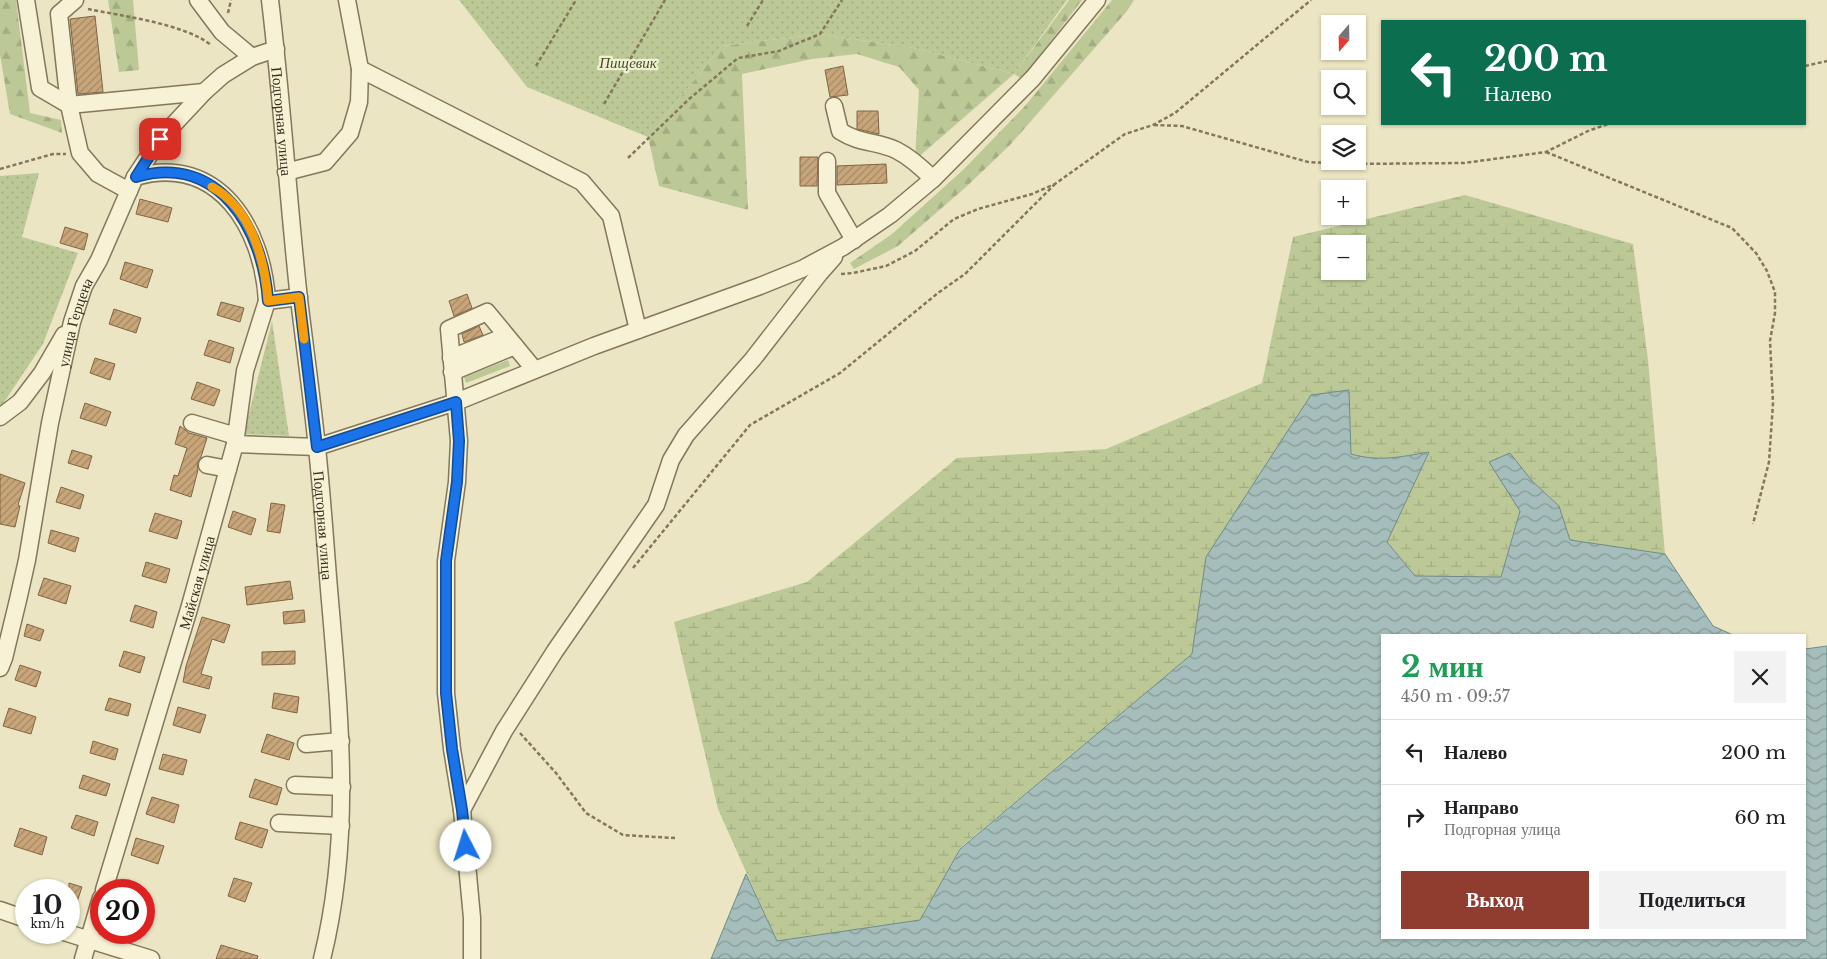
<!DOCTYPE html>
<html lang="ru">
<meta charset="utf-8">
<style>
body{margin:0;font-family:"Libre Baskerville",serif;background:#f2f2f2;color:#202124;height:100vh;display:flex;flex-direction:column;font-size:19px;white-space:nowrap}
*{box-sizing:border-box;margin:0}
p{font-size:16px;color:#757577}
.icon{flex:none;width:28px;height:28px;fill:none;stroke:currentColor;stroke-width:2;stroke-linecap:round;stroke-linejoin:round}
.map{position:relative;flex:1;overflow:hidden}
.sheet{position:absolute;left:1381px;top:634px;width:425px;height:305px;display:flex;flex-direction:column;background:#fff;border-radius:0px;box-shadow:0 1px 4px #0004}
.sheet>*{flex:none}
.top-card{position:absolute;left:1381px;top:20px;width:425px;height:105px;border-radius:0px;box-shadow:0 1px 4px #0004;background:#0b6e4f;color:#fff;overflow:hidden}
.needle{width:32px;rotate:200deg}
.tools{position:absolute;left:1321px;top:15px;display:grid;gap:10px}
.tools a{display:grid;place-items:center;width:45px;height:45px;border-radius:0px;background:#fff;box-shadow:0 1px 4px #0004;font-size:25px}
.speed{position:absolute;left:15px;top:879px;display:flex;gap:10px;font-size:25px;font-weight:700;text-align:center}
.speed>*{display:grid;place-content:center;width:65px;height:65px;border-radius:50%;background:#fff;box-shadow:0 1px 4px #0004;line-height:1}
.speed small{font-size:12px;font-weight:400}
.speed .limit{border:8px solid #d22;background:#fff;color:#111}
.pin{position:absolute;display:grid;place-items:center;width:42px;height:42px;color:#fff;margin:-21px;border-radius:10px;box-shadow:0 2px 8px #0006}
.me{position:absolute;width:55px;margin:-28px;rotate:355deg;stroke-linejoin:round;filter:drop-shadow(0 0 4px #0008)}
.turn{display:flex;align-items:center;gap:18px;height:105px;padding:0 20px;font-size:22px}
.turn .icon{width:65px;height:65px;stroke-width:2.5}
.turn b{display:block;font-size:35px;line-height:42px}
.round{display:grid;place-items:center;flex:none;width:52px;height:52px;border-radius:0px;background:#f2f2f2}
.head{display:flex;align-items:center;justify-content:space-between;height:85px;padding:0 20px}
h1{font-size:30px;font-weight:700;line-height:38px;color:#1e9e55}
.button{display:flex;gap:10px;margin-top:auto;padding:10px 20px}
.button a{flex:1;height:58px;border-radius:0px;background:#903c2e;color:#fff;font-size:20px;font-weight:700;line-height:58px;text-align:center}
.button a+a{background:#f2f2f2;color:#202124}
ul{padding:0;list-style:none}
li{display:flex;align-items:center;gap:15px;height:65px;padding:0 20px;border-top:1px solid #e0e0e0}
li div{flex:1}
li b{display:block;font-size:19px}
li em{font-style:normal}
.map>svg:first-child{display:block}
.grass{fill:#bcc997}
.forest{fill:url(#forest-firs)}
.wetland{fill:url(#wetland-marsh);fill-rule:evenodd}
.garden{fill:url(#garden-dots)}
.water{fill:url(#water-waves);stroke:#6c8c89}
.building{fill:url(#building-hatch);stroke:#826542}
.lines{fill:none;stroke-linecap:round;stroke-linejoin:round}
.minor-casing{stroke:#84775b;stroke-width:19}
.path{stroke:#84775b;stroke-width:2.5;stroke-dasharray:4 2.5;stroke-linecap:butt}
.minor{stroke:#f7f2d5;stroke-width:16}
.route-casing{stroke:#114b97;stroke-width:12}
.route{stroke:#1a73e8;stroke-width:9}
.slow{stroke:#f59e0b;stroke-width:9}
.labels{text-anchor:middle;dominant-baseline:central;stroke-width:4.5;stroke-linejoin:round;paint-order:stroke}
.park-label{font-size:15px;font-style:italic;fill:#3f5026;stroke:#f3efd2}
.street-label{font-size:15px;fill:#352d1e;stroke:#f3efd2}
</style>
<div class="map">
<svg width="1827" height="959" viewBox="0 0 1827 959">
<defs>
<pattern id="forest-firs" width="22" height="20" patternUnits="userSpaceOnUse" patternTransform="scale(1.25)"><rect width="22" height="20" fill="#bcc997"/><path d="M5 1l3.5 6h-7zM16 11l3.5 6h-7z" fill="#a2ad82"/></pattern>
<pattern id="wetland-marsh" width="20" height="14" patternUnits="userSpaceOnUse" patternTransform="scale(1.25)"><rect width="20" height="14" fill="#bcc997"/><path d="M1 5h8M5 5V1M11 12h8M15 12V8" fill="none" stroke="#a2ad82"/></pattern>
<pattern id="garden-dots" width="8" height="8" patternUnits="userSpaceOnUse" patternTransform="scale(1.25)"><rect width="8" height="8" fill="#bcc997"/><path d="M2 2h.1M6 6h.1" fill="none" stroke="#a2ad82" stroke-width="1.8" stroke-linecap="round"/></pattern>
<pattern id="water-waves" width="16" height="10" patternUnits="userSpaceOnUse" patternTransform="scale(1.25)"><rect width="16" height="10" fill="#a5bebb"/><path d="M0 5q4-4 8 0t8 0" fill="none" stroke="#879b97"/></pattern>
<pattern id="building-hatch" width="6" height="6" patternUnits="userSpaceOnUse" patternTransform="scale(1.25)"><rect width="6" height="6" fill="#c8a67a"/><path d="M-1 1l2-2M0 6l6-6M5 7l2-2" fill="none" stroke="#a38863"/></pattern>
</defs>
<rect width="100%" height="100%" fill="#ebe5c3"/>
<!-- grass -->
<path class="grass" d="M 508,360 L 510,366 L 466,383 L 464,377 Z"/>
<!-- forest -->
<path class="forest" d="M 0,0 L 16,0 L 30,113 L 61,120 L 62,133 L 10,114 L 0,55 Z
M 108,0 L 133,0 L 139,70 L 119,72 Z
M 1069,0 L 1082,0 L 1022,79 L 1014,74 L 915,160 L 919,90 L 899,67 L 857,54 L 812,59 L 742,74 L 748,210 L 659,186 L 648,137 L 722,46 L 820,34 L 914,48 L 1014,74 Z
M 1112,0 L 1134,0 L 1127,11 L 1010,145 L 966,187 L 898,246 L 854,269 L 850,263 L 892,234 L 964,169 L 1025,106 Z"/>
<!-- wetland -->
<path class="wetland" d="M 1465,195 L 1633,244 L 1648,360 L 1665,554 L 1570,540 L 1559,506 L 1532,481 L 1510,453 L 1490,462 L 1520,511 L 1501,577 L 1415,576 L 1387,542 L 1429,452 C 1399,457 1380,462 1351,454 L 1349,390 L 1206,557 L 1192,654 L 960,848 L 920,920 L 777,941 L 718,809 L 674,622 L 807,582 L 957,458 L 1106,449 L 1262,383 L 1293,237 ZM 1330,244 L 1358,244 L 1358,271 L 1330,271 Z"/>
<!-- garden -->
<path class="garden" d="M 459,0 L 1067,0 L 1014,74 L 914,48 L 820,34 L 722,46 L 648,137 L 527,87 Z
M 39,173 L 22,237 L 78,253 L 43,344 L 0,408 L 0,176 Z
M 272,321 L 289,436 L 244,434 Z"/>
<!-- water -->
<path class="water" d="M 1349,390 L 1351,454 C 1379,462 1400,457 1429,452 L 1387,542 L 1415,576 L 1501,577 L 1520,511 L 1489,462 L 1510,453 L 1532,481 L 1559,506 L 1570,540 L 1665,554 L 1713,626 L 1733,635 L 1382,635 L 1382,938 L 1805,938 L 1805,649 L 1827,646 L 1827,959 L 711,959 L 746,874 L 777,941 L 920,920 L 960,849 L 1192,654 L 1206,557 L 1311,395 Z"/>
<!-- building -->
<path class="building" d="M 95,16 L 103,92 L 78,94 L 70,19 Z
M 843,66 L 848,95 L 830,97 L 825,70 Z
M 857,111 L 878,111 L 879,134 L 857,129 Z
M 800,157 L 818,157 L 817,186 L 800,186 Z
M 886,164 L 887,183 L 837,185 L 837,166 Z
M 140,199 L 172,208 L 168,222 L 136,214 Z
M 65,227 L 88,234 L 84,250 L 60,243 Z
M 125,262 L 153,270 L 147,288 L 120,279 Z
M 467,294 L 472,308 L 454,316 L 449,301 Z
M 221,302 L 244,308 L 240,322 L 217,315 Z
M 114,309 L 141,318 L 136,333 L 109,324 Z
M 479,326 L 483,335 L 464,342 L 462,334 Z
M 209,340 L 234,348 L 230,363 L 204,355 Z
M 95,358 L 115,364 L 110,380 L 90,373 Z
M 197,382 L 220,390 L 214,406 L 191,399 Z
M 85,403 L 111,412 L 106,426 L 80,418 Z
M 180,426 L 189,433 L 207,438 L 201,457 L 197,463 L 198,470 L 191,497 L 170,490 L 174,475 L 178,476 L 187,448 L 175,444 Z
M 72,450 L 92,456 L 88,469 L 68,463 Z
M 0,474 L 25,483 L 18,505 L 20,506 L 15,527 L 0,524 Z
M 61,487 L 84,495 L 80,509 L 56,502 Z
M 271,503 L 285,505 L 280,533 L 267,531 Z
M 233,511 L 256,519 L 251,535 L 228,527 Z
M 155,513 L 182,521 L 177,539 L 149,531 Z
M 51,530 L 79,538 L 75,552 L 48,543 Z
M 146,562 L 170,569 L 166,583 L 142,576 Z
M 44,578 L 71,586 L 66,604 L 38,595 Z
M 290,581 L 293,599 L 247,605 L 245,587 Z
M 135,605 L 157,612 L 153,628 L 130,621 Z
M 304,610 L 305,622 L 284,624 L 283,612 Z
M 202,617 L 230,625 L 224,643 L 212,639 L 201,674 L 212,677 L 209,689 L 183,682 L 186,666 Z
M 27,624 L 44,630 L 40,641 L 24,636 Z
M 124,651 L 145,657 L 140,673 L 119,666 Z
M 295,651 L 295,664 L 262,665 L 262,652 Z
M 20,665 L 41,672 L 36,687 L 15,680 Z
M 274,693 L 299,697 L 297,713 L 272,708 Z
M 109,698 L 131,704 L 128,716 L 105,710 Z
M 178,707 L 206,715 L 200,733 L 173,725 Z
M 9,708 L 36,717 L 31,734 L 3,726 Z
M 267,734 L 294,743 L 289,760 L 261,752 Z
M 93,741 L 118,749 L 115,760 L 90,753 Z
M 163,754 L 187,760 L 183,775 L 159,769 Z
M 83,775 L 110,784 L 106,796 L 79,788 Z
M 255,779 L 282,788 L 277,805 L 249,797 Z
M 152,797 L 179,805 L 174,823 L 146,814 Z
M 76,815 L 98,822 L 94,836 L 71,828 Z
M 240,822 L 268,830 L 262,848 L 235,839 Z
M 20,828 L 47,837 L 42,855 L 14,846 Z
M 136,838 L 164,846 L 158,864 L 131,855 Z
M 234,878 L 252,883 L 245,902 L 228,896 Z
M 69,883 L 82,887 L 71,920 L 69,919 Z
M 221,945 L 258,956 L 257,959 L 216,959 Z"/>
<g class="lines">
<defs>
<g id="minor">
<path d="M 26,0 L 40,88 L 69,105 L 80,153 L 98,174 L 129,191"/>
<path d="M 75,0 L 59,14 L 69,105 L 204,92"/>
<path d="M 198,0 L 222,32 L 252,57"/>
<path id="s1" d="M 270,0 C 282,99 288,199 299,299 C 305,349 312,398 317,448 C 323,503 326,558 331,612 C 341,731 351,842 322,959"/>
<path d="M 360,69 L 582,182 L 611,216 L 638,330"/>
<path d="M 834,106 L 840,131 C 860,144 877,141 896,150 C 910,157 922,168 933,179"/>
<path d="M 827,161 L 827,193 L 854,240"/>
<path d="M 286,172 L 325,162 L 350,133 L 359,102 L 360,69 L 347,0"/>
<path d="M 135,177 C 219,153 263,229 267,301"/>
<path d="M 451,358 L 506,336"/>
<path d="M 452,372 L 515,346"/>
<path d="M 0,417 L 20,402 L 42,373 L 64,335"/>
<path d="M 192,423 L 236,436"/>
<path d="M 235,444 L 317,447 L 456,402 L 594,346 L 760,286 L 802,269 L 843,247 L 890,215 L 933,179 L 1033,78 L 1097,0"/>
<path d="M 207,465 L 228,469"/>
<path id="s2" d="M 0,668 L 4,658 L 18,600 L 27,560 L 50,423 L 72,322 L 84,286 L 99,260 L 135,177 L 160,139 L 204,92 L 223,75 L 252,57 L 276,49"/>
<path d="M 306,744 L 341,741"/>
<path d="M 295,785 L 342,787"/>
<path d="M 462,810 L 504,731 L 555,651 L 656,505 L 671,460 L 686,435 L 753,359 L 819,274 L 834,257"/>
<path d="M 279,823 L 341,826"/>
<path id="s3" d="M 104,890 L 189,609 L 235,444 L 245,371 L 267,301 L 299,297"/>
<path d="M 0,910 L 26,919"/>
<path d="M 64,932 L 151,959"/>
<path d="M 83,959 L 101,898"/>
<path d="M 472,959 L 472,918 L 462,810 L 452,749 L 446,693 L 446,561 L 457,482 L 459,441 L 449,329 L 487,312 L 534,369"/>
</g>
</defs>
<!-- minor casing -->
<use href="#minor" class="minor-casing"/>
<!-- path -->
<path class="path" d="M 88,9 C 122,16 185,24 211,45
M 228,13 L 231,0
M 747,26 L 763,0
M 536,66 L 576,0
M 1805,66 L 1827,61
M 604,104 L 665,0
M 1154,125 L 1182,126 L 1308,162 L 1345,164 L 1464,163 L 1546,152 L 1588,131 L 1608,124
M 1546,152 L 1732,228 L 1756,253 L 1767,271 L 1775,292 L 1775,313 L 1770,341 L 1773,403 L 1769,462 L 1753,524
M 628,158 L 688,100 L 738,58 L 779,51 L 820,34 L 842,0
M 0,169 L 53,154 L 66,154
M 841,274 L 853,273 L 886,266 L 915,251 L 954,219 L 978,209 L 1032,194 L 1055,184 L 1125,134 L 1153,125 L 1175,113 L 1311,0
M 633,568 L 750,425 L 840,373 L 938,293 L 965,274 L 1055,184
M 520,733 L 556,773 L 586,813 L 623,835 L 675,838"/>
<!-- minor -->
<use href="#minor" class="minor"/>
</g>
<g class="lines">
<defs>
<path id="route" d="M 160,139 L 136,177 C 219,153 263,229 268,301 L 299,297 L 317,447 L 456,402 L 459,441 L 457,482 L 446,561 L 446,693 L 452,749 L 462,810 L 466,846"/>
</defs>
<!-- route casing -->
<use href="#route" class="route-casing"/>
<!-- route -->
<use href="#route" class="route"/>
<!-- slow -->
<path class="slow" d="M 212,187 C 251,208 265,260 268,301 L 299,297 L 304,339"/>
</g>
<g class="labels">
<!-- park labels -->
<g class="park-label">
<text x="628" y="62">Пищевик</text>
</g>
<!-- street labels -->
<g class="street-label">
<text stroke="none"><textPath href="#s1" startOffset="122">Подгорная улица</textPath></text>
<text stroke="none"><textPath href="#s2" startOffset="354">улица Герцена</textPath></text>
<text stroke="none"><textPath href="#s1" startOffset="528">Подгорная улица</textPath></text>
<text stroke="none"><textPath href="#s3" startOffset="321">Майская улица</textPath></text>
</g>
</g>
</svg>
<div class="tools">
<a><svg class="needle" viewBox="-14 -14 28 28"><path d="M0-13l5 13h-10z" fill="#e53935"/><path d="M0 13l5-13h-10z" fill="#757577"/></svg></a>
<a><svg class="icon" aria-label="search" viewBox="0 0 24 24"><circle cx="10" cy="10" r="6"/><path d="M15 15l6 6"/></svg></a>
<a><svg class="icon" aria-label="layers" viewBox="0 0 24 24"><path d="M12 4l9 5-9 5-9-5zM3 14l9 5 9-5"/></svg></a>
<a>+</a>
<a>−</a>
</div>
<div class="speed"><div>10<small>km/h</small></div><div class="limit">20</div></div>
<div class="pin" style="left:160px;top:139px;background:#d93025"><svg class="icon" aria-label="arrive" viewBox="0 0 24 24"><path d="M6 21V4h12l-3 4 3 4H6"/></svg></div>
<svg class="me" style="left:466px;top:846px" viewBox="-20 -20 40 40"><circle r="19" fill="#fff"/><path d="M0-13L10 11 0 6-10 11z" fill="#1a73e8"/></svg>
<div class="top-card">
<div class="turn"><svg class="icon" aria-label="left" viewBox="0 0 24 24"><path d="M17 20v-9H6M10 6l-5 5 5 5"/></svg><div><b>200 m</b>Налево</div></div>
</div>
<section class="sheet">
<div class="head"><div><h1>2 мин</h1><p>450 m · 09:57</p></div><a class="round"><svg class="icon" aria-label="close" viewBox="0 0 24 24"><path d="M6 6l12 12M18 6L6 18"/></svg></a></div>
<ul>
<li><svg class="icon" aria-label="left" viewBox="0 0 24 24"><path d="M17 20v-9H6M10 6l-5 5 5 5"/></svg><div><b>Налево</b></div><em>200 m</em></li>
<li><svg class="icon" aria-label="right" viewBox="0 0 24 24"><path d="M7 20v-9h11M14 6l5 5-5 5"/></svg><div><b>Направо</b><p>Подгорная улица</p></div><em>60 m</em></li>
</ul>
<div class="button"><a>Выход</a><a>Поделиться</a></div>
</section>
</div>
